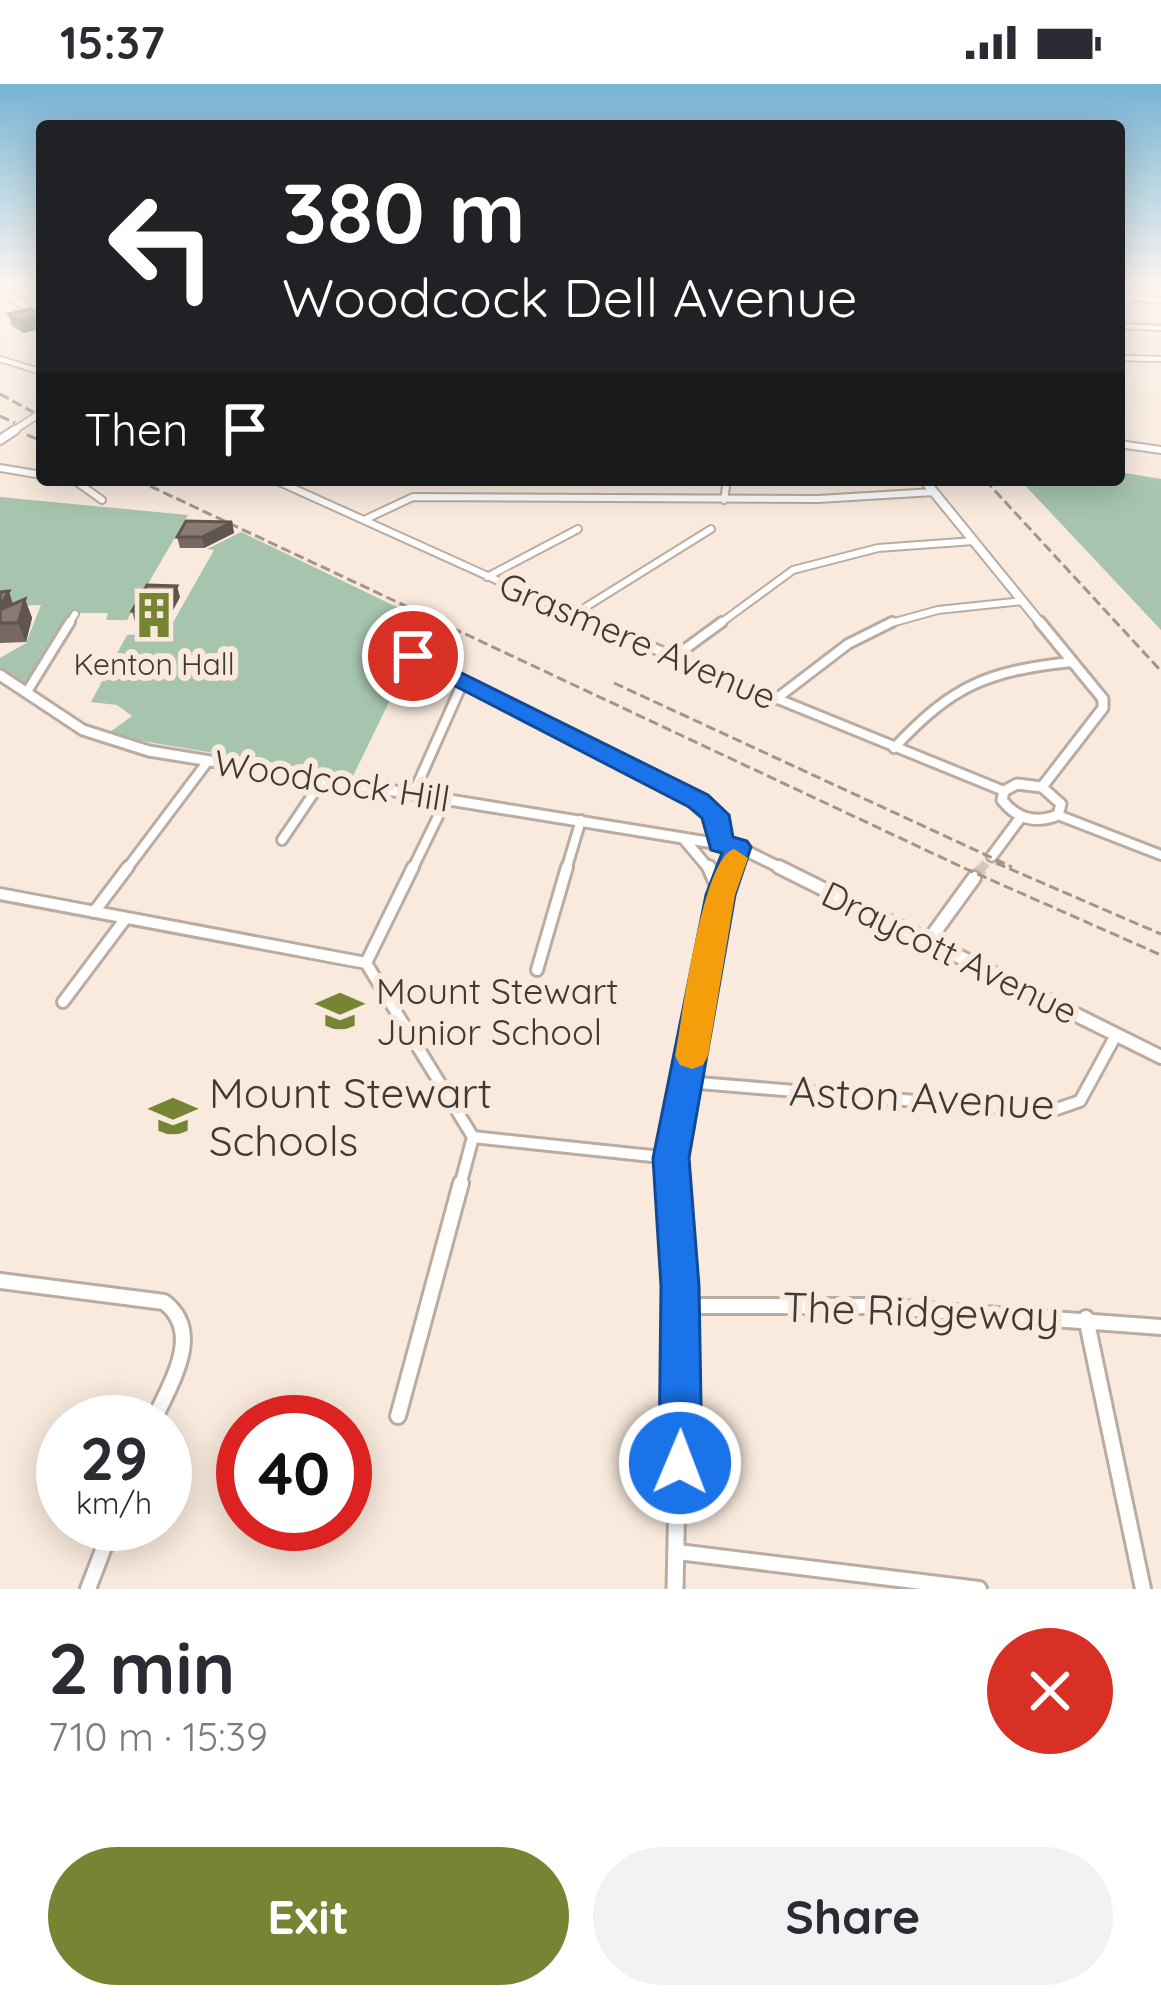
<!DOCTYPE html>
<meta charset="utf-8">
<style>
body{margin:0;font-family:Quicksand,sans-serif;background:#f2f2f3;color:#2b2b33;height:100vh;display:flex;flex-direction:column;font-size:45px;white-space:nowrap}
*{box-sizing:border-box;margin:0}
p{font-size:39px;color:#7c7c81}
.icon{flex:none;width:66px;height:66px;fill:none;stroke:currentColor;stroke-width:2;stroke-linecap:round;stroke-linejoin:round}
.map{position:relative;height:1505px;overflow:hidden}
.side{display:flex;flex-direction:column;background:#fff;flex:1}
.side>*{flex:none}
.top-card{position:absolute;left:36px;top:36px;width:1089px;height:366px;border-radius:12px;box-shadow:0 6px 30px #0003;background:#202124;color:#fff;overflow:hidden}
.speed{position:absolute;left:36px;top:1311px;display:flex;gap:24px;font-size:60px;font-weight:700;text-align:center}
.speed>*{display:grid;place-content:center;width:156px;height:156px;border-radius:50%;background:#fff;box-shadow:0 6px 30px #0003;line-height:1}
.speed small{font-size:30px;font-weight:400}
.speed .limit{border:18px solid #d22;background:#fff;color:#111}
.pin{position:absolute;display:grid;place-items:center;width:102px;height:102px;color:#fff;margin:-51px;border:6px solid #fff;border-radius:50%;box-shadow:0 3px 12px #0007}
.me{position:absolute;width:132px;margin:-66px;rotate:1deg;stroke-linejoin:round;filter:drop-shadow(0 0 9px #0008)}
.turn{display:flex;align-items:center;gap:42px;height:252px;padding:0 48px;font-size:54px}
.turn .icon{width:156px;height:156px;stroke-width:2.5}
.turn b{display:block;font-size:84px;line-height:102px}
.then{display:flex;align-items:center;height:114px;padding:0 48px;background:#0003;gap:24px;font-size:45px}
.round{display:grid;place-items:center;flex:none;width:126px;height:126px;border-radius:63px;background:#f2f2f3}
.summary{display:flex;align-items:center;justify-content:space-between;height:204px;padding:0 48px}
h1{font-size:72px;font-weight:700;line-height:90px}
.primary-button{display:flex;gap:24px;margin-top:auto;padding:24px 48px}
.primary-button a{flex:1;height:138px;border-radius:72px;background:#768533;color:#fff;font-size:48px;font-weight:700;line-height:138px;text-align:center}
.primary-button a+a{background:#f2f2f3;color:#2b2b33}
.status{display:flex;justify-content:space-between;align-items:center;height:84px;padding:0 60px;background:#fff;direction:ltr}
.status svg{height:33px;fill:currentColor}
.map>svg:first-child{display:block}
.green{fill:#a6c4ae}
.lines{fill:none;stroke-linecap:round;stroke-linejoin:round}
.tertiary-tunnel-far1{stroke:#d4c7bb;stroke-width:9;stroke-dasharray:9 4.5;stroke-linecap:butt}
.tertiary-tunnel{stroke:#d4c7bb;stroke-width:12;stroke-dasharray:12 6;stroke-linecap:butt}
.minor-far4-casing{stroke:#baaca0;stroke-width:8}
.minor-far3-casing{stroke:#baaca0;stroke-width:10}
.minor-far2-casing{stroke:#baaca0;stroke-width:14}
.minor-far1-casing{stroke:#baaca0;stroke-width:16}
.minor-casing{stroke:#baaca0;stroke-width:20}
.tertiary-far4-casing{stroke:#baaca0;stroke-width:9}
.tertiary-far3-casing{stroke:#baaca0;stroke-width:12}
.tertiary-far2-casing{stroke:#baaca0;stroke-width:15}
.tertiary-far1-casing{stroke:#baaca0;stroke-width:18}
.tertiary-casing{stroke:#baaca0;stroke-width:21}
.minor-far4{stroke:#fff;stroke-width:4.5}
.minor-far3{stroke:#fff;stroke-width:6}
.minor-far2{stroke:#fff;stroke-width:8}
.minor-far1{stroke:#fff;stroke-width:10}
.minor{stroke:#fff;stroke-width:14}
.tertiary-far4{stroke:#fff;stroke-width:6}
.tertiary-far3{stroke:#fff;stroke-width:8}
.tertiary-far2{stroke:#fff;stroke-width:9}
.tertiary-far1{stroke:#fff;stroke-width:12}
.tertiary{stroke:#fff;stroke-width:15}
.rail{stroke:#a1968d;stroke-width:3;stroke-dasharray:10 4.5;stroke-linecap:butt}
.wall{fill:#776961}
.shaded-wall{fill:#61554f}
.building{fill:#8a7a71;stroke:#61554f;stroke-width:3}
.route{fill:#1a73e8;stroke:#114b97;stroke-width:3}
.slow{fill:#f59e0b}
.labels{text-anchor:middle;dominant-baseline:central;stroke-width:12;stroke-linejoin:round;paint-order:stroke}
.far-poi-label{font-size:30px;fill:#403a35;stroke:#f9eadd}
.street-label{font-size:36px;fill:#403a35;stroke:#f9eadd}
.poi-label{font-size:36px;fill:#403a35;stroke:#f9eadd;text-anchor:start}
.near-poi-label{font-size:42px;fill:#403a35;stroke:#f9eadd;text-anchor:start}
.near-street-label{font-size:42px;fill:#403a35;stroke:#f9eadd}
</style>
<div class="status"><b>15:37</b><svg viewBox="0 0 49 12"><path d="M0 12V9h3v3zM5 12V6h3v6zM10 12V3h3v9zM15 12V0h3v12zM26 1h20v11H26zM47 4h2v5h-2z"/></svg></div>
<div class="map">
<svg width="1161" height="1505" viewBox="0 0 1161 1505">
<rect width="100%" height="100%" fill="#f9eadd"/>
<!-- green -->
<path class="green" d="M 1119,388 L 1161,395 L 1161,546 L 1020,396 L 1119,396 Z
M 0,413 L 188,431 L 127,536 L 106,536 L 108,529 L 71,529 L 25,599 L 0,588 L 0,574 L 26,559 L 41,521 L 0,522 Z
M 241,448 L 428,538 L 353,692 L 106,651 L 132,632 L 117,621 L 91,618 L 127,551 L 167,549 L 214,466 L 207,465 Z"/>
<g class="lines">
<!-- tertiary-tunnel-far1 -->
<path class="tertiary-tunnel-far1" d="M 980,786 L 992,772"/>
<!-- tertiary-tunnel -->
<path class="tertiary-tunnel" d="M 974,794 L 983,783"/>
<defs>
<path id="minor-far4" d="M 1119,214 L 1161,216
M 1119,242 L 1161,244
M 1119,274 L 1161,275
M 0,275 L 42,288"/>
<path id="minor-far3" d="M 1119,360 L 1161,366
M 0,384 L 42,391
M 74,396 L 102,416
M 275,396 L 596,541
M 724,416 L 727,396
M 364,436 L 413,413 L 818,415 L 934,408
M 487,493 L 578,445
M 573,531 L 711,445
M 68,541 L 75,530
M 718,541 L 793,486 L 878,464 L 974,457
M 884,541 L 938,526 L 1023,517"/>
<path id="minor-far2" d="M 589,538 L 1004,707
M 413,572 L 698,717 L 715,731 L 721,759
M 674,573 L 722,538
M 28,606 L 70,538
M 776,615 L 848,560 L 892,538
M 894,664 C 953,601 987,587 1072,578
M 414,708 L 463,598
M 1058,731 L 1161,771
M 282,756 L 324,694
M 126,786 L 208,677
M 412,786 L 447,714
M 566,786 L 581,736"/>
<path id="minor-far1" d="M 0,810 L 366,879 L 473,1053 L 671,1074
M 94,828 L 128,783
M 366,879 L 413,783
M 537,886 L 567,783
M 63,918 L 126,834
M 687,998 L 1048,1028 L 1080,1017 L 1116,951
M 460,1102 L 473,1053"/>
<path id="minor" d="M 0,1197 L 164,1218 C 205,1249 169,1301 153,1338
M 681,1222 L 876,1222 L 1161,1243
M 1086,1234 L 1143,1505
M 398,1332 L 461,1099
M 678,1468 L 979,1505
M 88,1505 L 113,1440"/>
<path id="tertiary-far4" d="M 0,207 L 42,233
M 10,349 L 42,328"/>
<path id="tertiary-far3" d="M 0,356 L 15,346
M 924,396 L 1042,541"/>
<path id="tertiary-far2" d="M 1040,538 L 1103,615 L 1103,624 L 1042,703
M 0,591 L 83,646 L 149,667 L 738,763 L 785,786
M 1017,700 L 1042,703 L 1061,720 L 1058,731 C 1036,740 1017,735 1002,716 L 1004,707 Z
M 683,754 L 710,786
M 992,772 L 1021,733
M 730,786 L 738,763"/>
<path id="tertiary-far1" d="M 709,783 L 721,811
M 779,783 L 1161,973
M 929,856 L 974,794
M 673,1102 L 671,1074 L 721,811 L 731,783"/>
<path id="tertiary" d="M 673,1099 L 681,1222 L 675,1505"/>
</defs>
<!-- minor-far4 casing -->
<use href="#minor-far4" class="minor-far4-casing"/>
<!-- minor-far3 casing -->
<use href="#minor-far3" class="minor-far3-casing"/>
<!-- minor-far2 casing -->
<use href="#minor-far2" class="minor-far2-casing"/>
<!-- minor-far1 casing -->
<use href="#minor-far1" class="minor-far1-casing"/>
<!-- minor casing -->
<use href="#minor" class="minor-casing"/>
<!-- tertiary-far4 casing -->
<use href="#tertiary-far4" class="tertiary-far4-casing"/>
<!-- tertiary-far3 casing -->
<use href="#tertiary-far3" class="tertiary-far3-casing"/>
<!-- tertiary-far2 casing -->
<use href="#tertiary-far2" class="tertiary-far2-casing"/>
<!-- tertiary-far1 casing -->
<use href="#tertiary-far1" class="tertiary-far1-casing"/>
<!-- tertiary casing -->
<use href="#tertiary" class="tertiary-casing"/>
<!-- minor-far4 -->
<use href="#minor-far4" class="minor-far4"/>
<!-- minor-far3 -->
<use href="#minor-far3" class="minor-far3"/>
<!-- minor-far2 -->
<use href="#minor-far2" class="minor-far2"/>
<!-- minor-far1 -->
<use href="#minor-far1" class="minor-far1"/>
<!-- minor -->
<use href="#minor" class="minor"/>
<!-- tertiary-far4 -->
<use href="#tertiary-far4" class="tertiary-far4"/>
<!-- tertiary-far3 -->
<use href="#tertiary-far3" class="tertiary-far3"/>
<!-- tertiary-far2 -->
<use href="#tertiary-far2" class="tertiary-far2"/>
<!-- tertiary-far1 -->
<use href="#tertiary-far1" class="tertiary-far1"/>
<!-- tertiary -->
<use href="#tertiary" class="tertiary"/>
<!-- rail -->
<path class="rail" d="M 0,310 L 33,328
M 0,332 L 15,339
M 27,351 L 42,357
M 137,396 L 964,784 L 1161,871
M 985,396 L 1161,587
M 614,599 L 1012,783
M 996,779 L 1161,850"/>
</g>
<!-- wall -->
<path class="wall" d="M 8,230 L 42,231 L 42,244 L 23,249 L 12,242 Z
M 232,438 L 234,449 L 204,464 L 180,464 L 177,453 Z
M 0,508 L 13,520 L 25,515 L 32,534 L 26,558 L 0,559 Z
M 180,513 L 166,539 L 135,538 L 132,527 Z"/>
<!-- shaded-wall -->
<path class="shaded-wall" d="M 42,231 L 42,244 L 23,249 L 19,237 Z
M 232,438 L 234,449 L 204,464 L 202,453 Z
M 177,502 L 180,513 L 166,539 L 163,528 Z
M 9,507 L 15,527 L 3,539 L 0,523 Z
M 25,515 L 32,534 L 26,558 L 18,539 Z"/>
<!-- building -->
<path class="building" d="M 30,225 L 42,231 L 19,237 L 8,230 Z
M 186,437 L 232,438 L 202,453 L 177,453 Z
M 147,501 L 177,502 L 163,528 L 132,527 Z
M 9,507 L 0,523 L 0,508 Z
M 25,515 L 18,539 L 0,539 L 0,526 Z"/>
<!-- sky -->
<linearGradient id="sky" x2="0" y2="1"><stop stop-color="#76b4d5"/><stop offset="0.49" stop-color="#fcf6f0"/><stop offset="1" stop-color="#fcf6f0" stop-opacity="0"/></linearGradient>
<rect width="1161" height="409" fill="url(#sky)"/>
<!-- route -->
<path class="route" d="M 413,565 L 708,711 L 729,731 L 733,753 L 747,757 L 751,763 L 735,811 L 689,1074 L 699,1202 L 702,1379 L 696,1394 L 680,1401 L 665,1394 L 659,1379 L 661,1202 L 653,1074 L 706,811 L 722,769 L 711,766 L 702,734 L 689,723 L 405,576 L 405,567 Z"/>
<!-- slow -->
<path class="slow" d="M 734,765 L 748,774 L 735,811 L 708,972 L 703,981 L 692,985 L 680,981 L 675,972 C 682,936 702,774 734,765 Z"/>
<!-- icons -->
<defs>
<symbol id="building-bare" viewBox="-9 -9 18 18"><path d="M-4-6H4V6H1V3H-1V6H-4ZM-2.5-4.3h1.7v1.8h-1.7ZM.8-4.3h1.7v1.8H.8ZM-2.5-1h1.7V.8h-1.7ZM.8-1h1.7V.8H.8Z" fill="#768533" stroke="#f9eadd" stroke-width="2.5" paint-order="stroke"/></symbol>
<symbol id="school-bare" viewBox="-9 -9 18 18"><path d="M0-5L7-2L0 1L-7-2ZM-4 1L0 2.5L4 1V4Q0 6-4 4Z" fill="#768533" stroke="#f9eadd" stroke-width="2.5" paint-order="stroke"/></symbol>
</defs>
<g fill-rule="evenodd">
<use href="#building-bare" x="121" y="498" width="66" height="66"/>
<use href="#school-bare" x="307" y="894" width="66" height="66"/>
<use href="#school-bare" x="140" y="999" width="66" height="66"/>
</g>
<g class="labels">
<!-- far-poi labels -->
<g class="far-poi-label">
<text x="154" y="580">Kenton Hall</text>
</g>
<!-- street labels -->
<g class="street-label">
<text transform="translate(638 556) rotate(23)">Grasmere Avenue</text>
<text transform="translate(332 696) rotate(9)">Woodcock Hill</text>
<text transform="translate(950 868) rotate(26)">Draycott Avenue</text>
</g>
<!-- poi labels -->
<g class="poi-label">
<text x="376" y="906">Mount Stewart<tspan x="376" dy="41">Junior School</tspan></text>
</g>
<!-- near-poi labels -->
<g class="near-poi-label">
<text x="209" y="1008">Mount Stewart<tspan x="209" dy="48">Schools</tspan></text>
</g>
<!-- near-street labels -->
<g class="near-street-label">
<text transform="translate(922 1013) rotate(3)">Aston Avenue</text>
<text transform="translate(921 1227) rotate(2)">The Ridgeway</text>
</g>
</g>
</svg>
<div class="speed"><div>29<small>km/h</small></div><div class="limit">40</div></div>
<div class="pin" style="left:413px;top:572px;background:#d93025"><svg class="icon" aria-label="arrive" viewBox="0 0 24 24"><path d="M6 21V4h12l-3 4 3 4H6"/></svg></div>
<svg class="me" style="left:680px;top:1379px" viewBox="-20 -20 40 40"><circle r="17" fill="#1a73e8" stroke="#fff" stroke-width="3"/><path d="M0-11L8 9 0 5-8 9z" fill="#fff"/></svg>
<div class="top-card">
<div class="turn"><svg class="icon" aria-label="left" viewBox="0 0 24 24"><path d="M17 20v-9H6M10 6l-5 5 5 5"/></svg><div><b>380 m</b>Woodcock Dell Avenue</div></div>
<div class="then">Then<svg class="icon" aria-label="arrive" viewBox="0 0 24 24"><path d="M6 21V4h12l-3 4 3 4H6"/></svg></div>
</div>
</div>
<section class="side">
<div class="summary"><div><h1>2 min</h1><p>710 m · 15:39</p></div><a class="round" style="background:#d93025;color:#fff"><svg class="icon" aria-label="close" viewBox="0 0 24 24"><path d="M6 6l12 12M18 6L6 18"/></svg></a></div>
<div class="primary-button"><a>Exit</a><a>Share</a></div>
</section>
